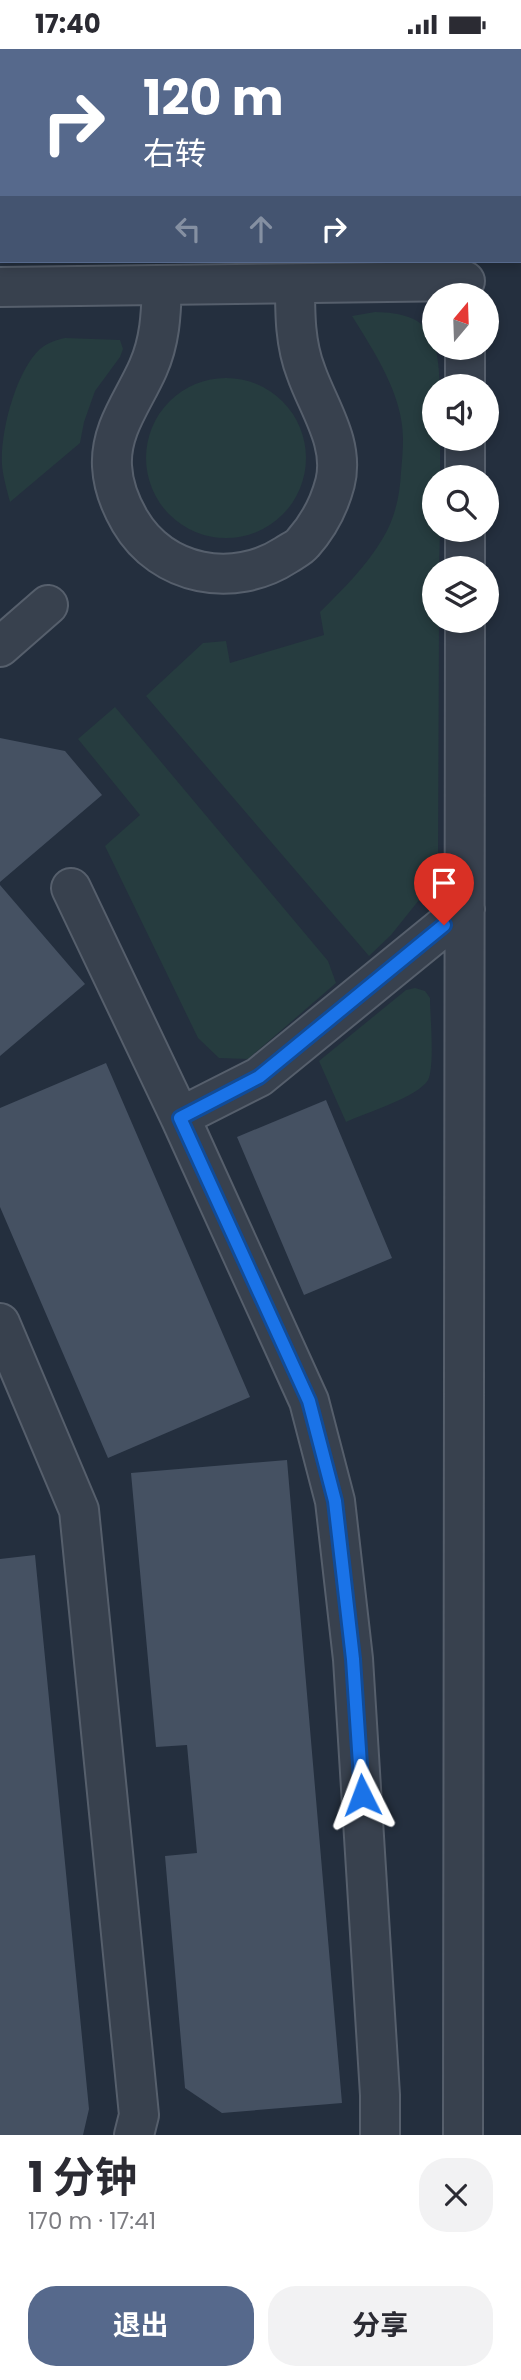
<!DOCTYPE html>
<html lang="zh">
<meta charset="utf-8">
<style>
body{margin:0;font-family:Poppins,"Noto Sans SC",sans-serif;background:#f2f2f3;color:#2b2b33;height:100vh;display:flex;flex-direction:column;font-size:26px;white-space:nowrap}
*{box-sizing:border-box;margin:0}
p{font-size:23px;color:#7c7c81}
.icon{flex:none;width:38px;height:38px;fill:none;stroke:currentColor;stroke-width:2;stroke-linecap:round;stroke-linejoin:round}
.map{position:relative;height:2086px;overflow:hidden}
.side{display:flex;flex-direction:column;background:#fff;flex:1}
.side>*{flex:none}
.banner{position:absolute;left:0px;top:0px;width:522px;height:214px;box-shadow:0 4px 10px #0003;background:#56698c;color:#fff;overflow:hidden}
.needle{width:46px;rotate:19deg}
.fabs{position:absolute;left:422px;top:234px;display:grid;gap:14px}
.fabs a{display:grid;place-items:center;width:77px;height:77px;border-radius:50%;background:#fff;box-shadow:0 4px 10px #0003;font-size:35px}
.pin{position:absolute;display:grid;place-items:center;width:60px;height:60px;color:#fff;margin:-72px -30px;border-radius:50% 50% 50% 0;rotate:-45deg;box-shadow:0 0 7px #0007}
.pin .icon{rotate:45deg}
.me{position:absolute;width:77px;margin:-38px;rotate:357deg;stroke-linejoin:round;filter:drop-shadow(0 0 5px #0008)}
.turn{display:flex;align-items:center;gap:24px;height:147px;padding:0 28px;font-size:32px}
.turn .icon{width:91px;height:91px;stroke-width:2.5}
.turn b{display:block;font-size:49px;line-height:60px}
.lanes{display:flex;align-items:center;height:66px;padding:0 28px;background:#0003;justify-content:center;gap:35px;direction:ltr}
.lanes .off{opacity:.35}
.round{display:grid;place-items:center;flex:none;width:74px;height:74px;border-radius:28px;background:#f2f2f3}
.overview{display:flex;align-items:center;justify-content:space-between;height:119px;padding:0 28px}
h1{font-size:42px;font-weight:700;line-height:52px}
.action{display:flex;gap:14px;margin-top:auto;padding:14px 28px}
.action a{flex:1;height:80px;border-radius:28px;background:#56698c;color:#fff;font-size:28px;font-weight:700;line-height:80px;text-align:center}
.action a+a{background:#f2f2f3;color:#2b2b33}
.status{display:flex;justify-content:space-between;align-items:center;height:49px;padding:0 35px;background:#fff;direction:ltr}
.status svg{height:19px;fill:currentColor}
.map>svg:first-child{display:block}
.green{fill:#263c3f}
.building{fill:#455162}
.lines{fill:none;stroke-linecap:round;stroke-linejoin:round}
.minor-casing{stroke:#565f6c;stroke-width:42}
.minor{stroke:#38414e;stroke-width:38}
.route-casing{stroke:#114b97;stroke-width:18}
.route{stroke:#1a73e8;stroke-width:12}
</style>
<div class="status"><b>17:40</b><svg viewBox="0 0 49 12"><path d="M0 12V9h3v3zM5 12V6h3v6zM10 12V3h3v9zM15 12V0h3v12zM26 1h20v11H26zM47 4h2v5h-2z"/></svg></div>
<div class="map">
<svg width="521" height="2086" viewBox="0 0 521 2086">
<rect width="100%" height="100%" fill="#242f3e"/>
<!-- green -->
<path class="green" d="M 375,263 C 431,264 438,287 440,338 L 434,338 L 434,390 L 440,390 L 440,429 L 434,429 L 434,481 L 440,481 L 439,520 L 434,520 L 434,572 L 439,572 L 438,807 L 431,836 L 391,886 L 369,907 L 146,647 L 203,594 L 226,592 L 230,614 L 324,586 L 320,563 C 343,540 366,518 383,489 C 395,469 400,446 401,423 C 402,412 403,401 403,390 C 403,346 375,304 352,267 Z
M 65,289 L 120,291 L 123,300 L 120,308 L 95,342 L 84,373 L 80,394 L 10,453 C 7,441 3,428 2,416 C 0,383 16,322 40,300 C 47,294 56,291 65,289 Z
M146 409a80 80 0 1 1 160 0a80 80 0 1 1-160 0Z
M 115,658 L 328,912 L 336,934 L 248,1010 L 219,1009 L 198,989 L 105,797 L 140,766 L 78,690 Z
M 415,939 L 425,942 L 430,949 C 430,967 435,1017 428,1031 C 418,1048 365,1064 346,1073 L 319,1012 L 406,941 Z"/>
<!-- building -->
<path class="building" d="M 0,689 L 65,702 L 102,746 L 0,833 Z
M 0,836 L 85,935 L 0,1007 Z
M 106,1014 L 250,1348 L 108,1409 L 0,1158 L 0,1059 Z
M 326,1051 L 392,1209 L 304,1246 L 237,1088 Z
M 287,1411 L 342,2054 L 222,2064 L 185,2039 L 165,1807 L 197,1804 L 187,1696 L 156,1698 L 131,1424 Z
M 35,1506 L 89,2060 L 83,2086 L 0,2086 L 0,1510 Z"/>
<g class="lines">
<defs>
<path id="minor" d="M 114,0 L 114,2
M 185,2 L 185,0
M 266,2 L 266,0
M 309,2 L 309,0
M 466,2 L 466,0
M 162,237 C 161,266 160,292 148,319 C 134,351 110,380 112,417 C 113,437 120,455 130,472 C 162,527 234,540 286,506 C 292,502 299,499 303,494 C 319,476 329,457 335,434 C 345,394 318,358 306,323 C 295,295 295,265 295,235
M 0,238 L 465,232
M 465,338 L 465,299
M 465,429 L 465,390
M 465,520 L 465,481
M 0,598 L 48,556
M 71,839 L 180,1068
M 0,1274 L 79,1461 L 139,2066 L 134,2086
M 380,2086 L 380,2046 L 353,1610 L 335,1452 L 309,1352 L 180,1068 L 259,1028 L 465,860
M 463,2086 L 465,572"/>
</defs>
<!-- minor casing -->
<use href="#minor" class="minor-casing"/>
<!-- minor -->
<use href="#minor" class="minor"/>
</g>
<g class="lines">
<defs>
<path id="route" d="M 362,1746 L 353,1610 L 335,1452 L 309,1352 L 180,1069 L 259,1028 L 444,876"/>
</defs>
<!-- route casing -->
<use href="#route" class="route-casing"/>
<!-- route -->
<use href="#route" class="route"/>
</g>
</svg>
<div class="fabs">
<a><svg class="needle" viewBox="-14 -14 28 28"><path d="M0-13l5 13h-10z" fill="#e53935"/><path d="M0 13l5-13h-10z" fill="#7c7c81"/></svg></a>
<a><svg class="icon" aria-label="sound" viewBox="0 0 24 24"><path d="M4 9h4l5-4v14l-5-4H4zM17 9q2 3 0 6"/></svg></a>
<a><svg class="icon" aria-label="search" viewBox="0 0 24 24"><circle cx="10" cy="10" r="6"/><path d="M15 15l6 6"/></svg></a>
<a><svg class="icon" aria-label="layers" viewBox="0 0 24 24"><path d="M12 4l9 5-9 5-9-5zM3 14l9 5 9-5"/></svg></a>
</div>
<div class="pin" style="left:444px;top:876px;background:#d93025"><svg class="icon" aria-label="arrive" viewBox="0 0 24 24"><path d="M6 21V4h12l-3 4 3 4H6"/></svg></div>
<svg class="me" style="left:362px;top:1746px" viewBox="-20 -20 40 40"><path d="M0-17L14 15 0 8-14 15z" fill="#1a73e8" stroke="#fff" stroke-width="4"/></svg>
<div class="banner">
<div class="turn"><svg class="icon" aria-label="right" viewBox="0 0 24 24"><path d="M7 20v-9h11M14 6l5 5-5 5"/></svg><div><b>120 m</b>右转</div></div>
<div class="lanes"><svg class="icon off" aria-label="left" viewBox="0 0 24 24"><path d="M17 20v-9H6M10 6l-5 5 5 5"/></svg><svg class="icon off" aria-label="ahead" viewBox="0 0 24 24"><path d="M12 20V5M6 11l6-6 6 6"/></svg><svg class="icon" aria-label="right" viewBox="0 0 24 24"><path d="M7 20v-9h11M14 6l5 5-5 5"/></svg></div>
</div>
</div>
<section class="side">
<div class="overview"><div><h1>1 分钟</h1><p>170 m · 17:41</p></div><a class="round"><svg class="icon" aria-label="close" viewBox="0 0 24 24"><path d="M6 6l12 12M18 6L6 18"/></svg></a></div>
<div class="action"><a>退出</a><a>分享</a></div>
</section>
